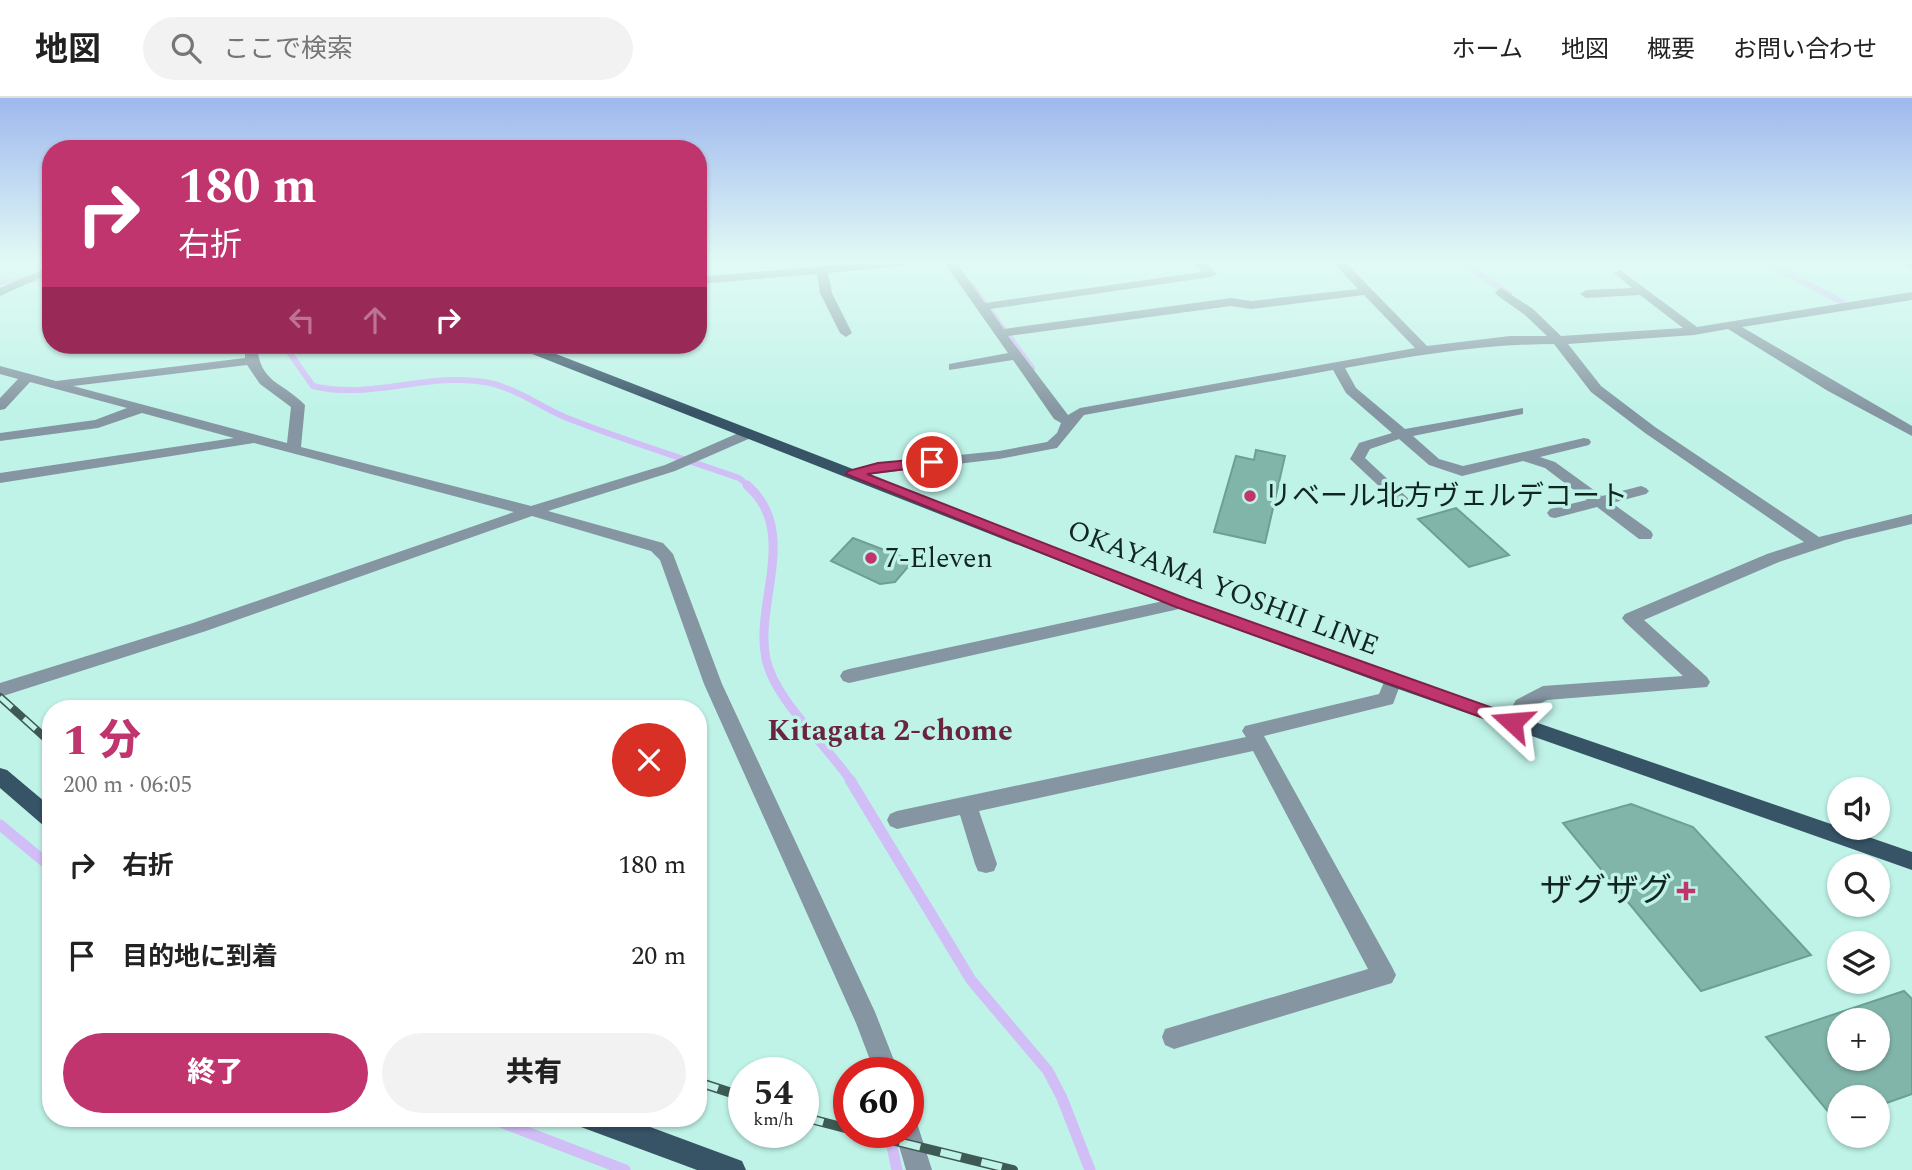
<!DOCTYPE html>
<html lang="ja">
<meta charset="utf-8">
<style>
body{margin:0;font-family:Spectral,"Noto Sans JP",serif;background:#f2f2f2;color:#222;height:100vh;display:flex;flex-direction:column;font-size:26px;white-space:nowrap}
*{box-sizing:border-box;margin:0}
p{font-size:23px;color:#767676}
.icon{flex:none;width:38px;height:38px;fill:none;stroke:currentColor;stroke-width:2;stroke-linecap:round;stroke-linejoin:round}
.map{position:relative;flex:1;overflow:hidden}
.sheet{position:absolute;left:42px;top:602px;width:665px;height:427px;display:flex;flex-direction:column;background:#fff;border-radius:28px;box-shadow:0 2px 5px #0004}
.sheet>*{flex:none}
.banner{position:absolute;left:42px;top:42px;width:665px;height:214px;border-radius:28px;box-shadow:0 2px 5px #0004;background:#c0356d;color:#fff;overflow:hidden}
.fabs{position:absolute;left:1827px;top:679px;display:grid;gap:14px}
.fabs a{display:grid;place-items:center;width:63px;height:63px;border-radius:50%;background:#fff;box-shadow:0 2px 5px #0004;font-size:35px}
.speed{position:absolute;left:728px;top:959px;display:flex;gap:14px;font-size:35px;font-weight:700;text-align:center}
.speed>*{display:grid;place-content:center;width:91px;height:91px;border-radius:50%;background:#fff;box-shadow:0 2px 5px #0004;line-height:1}
.speed small{font-size:18px;font-weight:400}
.speed .limit{border:10px solid #d22;background:#fff;color:#111}
.pin{position:absolute;display:grid;place-items:center;width:60px;height:60px;color:#fff;margin:-30px;border:4px solid #fff;border-radius:50%;box-shadow:0 2px 7px #0007}
.me{position:absolute;width:77px;margin:-38px;rotate:289deg;stroke-linejoin:round;filter:drop-shadow(0 0 5px #0008)}
.turn{display:flex;align-items:center;gap:24px;height:147px;padding:0 21px;font-size:32px}
.turn .icon{width:91px;height:91px;stroke-width:2.5}
.turn b{display:block;font-size:49px;line-height:60px}
.lanes{display:flex;align-items:center;height:66px;padding:0 21px;background:#0003;justify-content:center;gap:35px;direction:ltr}
.lanes .off{opacity:.35}
.round{display:grid;place-items:center;flex:none;width:74px;height:74px;border-radius:37px;background:#f2f2f2}
.overview{display:flex;align-items:center;justify-content:space-between;height:119px;padding:0 21px}
h1{font-size:42px;font-weight:800;line-height:52px;color:#c0356d}
.button{display:flex;gap:14px;margin-top:auto;padding:14px 21px}
.button a{flex:1;height:80px;border-radius:42px;background:#c0356d;color:#fff;font-size:28px;font-weight:800;line-height:80px;text-align:center}
.button a+a{background:#f2f2f2;color:#222}
ul{padding:0;list-style:none}
li{display:flex;align-items:center;gap:21px;height:91px;padding:0 21px}
li div{flex:1}
li b{display:block;font-size:26px}
li em{font-style:normal}
header{display:flex;align-items:center;gap:42px;box-sizing:border-box;height:98px;padding:0 35px;background:#fff;border-bottom:2px solid #e0e0e0}
header strong{font-size:33px}
nav{display:flex;gap:38px;margin-inline-start:auto;font-size:24px}
.search{width:490px;height:63px;background:#f2f2f2;display:flex;align-items:center;gap:18px;box-sizing:border-box;padding:0 24px;border-radius:38px;color:#767676;font-size:26px}
.map>svg:first-child{display:block}
.lines{fill:none;stroke-linecap:round;stroke-linejoin:round}
.stream-far2{stroke:#d1bef7;stroke-width:6}
.stream-far1{stroke:#d1bef7;stroke-width:9}
.stream{stroke:#d1bef7;stroke-width:11}
.building{fill:#82b5aa;stroke:#6d9f95;stroke-width:2;fill-rule:evenodd}
.minor{fill:#8595a1;fill-rule:evenodd}
.major{fill:#375366;fill-rule:evenodd}
.rail-far1-casing{stroke:#3e5a54;stroke-width:8}
.rail-casing{stroke:#3e5a54;stroke-width:10}
.rail-far1{stroke:#bff3e8;stroke-width:5;stroke-dasharray:16;stroke-linecap:butt}
.rail{stroke:#bff3e8;stroke-width:7;stroke-dasharray:21;stroke-linecap:butt}
.route{fill:#c0356d;stroke:#7d2247;stroke-width:2}
.poi-dot{fill:#c0356d;stroke:#bff3e8;stroke-width:2.5}
.labels{text-anchor:middle;dominant-baseline:central;stroke-width:7;stroke-linejoin:round;paint-order:stroke}
.poi-label{font-size:28px;fill:#112521;stroke:#bff3e8;text-anchor:start}
.street-label{font-size:28px;fill:#112521;stroke:#bff3e8}
.neighbourhood-label{font-size:30px;font-weight:bold;fill:#69253e;stroke:#bff3e8}
.near-poi-label{font-size:33px;fill:#112521;stroke:#bff3e8;text-anchor:end}
</style>
<header>
<strong>地図</strong>
<div class="search"><svg class="icon" aria-label="search" viewBox="0 0 24 24"><circle cx="10" cy="10" r="6"/><path d="M15 15l6 6"/></svg>ここで検索</div>
<nav><a>ホーム</a><a>地図</a><a>概要</a><a>お問い合わせ</a></nav>
</header>
<div class="map">
<svg width="1912" height="1072" viewBox="0 0 1912 1072">
<rect width="100%" height="100%" fill="#bff3e8"/>
<g class="lines">
<!-- stream-far2 -->
<path class="stream-far2" d="M 1461,164 L 1509,196
M 1765,164 L 1842,204
M 0,184 L 38,181 L 51,184
M 972,188 L 1032,270
M 284,247 L 313,288 C 373,303 434,271 494,286 C 521,293 542,310 567,320 C 623,342 682,360 739,380 L 749,388"/>
<!-- stream-far1 -->
<path class="stream-far1" d="M 747,387 C 800,433 754,505 766,561 C 775,603 827,647 851,683"/>
<!-- stream -->
<path class="stream" d="M 850,682 L 971,882 L 1048,973 L 1062,1000 L 1090,1072
M 0,727 L 51,769
M 490,1020 L 625,1072
M 889,1034 L 897,1072"/>
</g>
<!-- building -->
<path class="building" d="M 1256,352 L 1285,358 L 1265,445 L 1214,434 L 1236,358 L 1254,362 Z
M 1456,410 L 1509,457 L 1469,469 L 1418,421 Z
M 853,440 L 913,463 L 895,484 L 880,486 L 831,463 Z
M 1631,706 L 1693,729 L 1811,857 L 1701,893 L 1563,725 Z
M 1904,893 L 1912,901 L 1912,996 L 1878,1008 L 1878,999 L 1839,999 L 1839,1022 L 1836,1023 L 1766,939 ZM 1839,922 L 1878,922 L 1878,961 L 1839,961 Z"/>
<g class="lines">
<!-- minor -->
<path class="minor" d="M 870,164 L 914,164 L 908,167 L 828,175 L 832,195 L 852,235 L 846,239 L 840,235 L 820,195 L 817,176 L 698,186 L 698,179 Z
M 944,164 L 956,164 L 985,205 L 1202,174 L 1193,164 L 1205,164 L 1217,176 L 1211,179 L 990,211 L 1004,231 L 1231,200 L 1251,203 L 1358,191 L 1333,164 L 1345,164 L 1427,248 L 1510,238 L 1547,238 L 1525,217 L 1497,197 L 1495,194 L 1501,190 L 1533,211 L 1561,238 L 1683,230 L 1640,197 L 1586,200 L 1580,196 L 1586,192 L 1632,190 L 1614,175 L 1620,172 L 1697,229 L 1912,194 L 1912,202 L 1742,229 L 1912,328 L 1912,338 L 1828,293 L 1728,231 L 1694,237 L 1568,246 L 1601,288 L 1655,329 L 1819,439 L 1912,416 L 1912,426 L 1845,442 L 1779,464 L 1644,522 L 1707,579 L 1710,584 L 1707,589 L 1547,602 C 1542,605 1535,607 1531,611 C 1521,620 1522,634 1505,629 L 1503,624 L 1516,602 L 1543,588 L 1683,578 L 1625,524 L 1622,520 L 1625,516 L 1767,456 L 1804,444 L 1645,335 L 1591,294 L 1554,246 C 1483,246 1414,258 1345,270 L 1356,290 L 1405,331 L 1523,310 L 1523,316 L 1413,338 L 1439,361 L 1463,368 L 1584,340 L 1589,341 L 1591,344 L 1589,347 L 1540,359 L 1555,364 L 1602,398 L 1641,388 L 1646,390 L 1649,393 L 1646,396 L 1612,405 L 1651,433 L 1653,437 L 1651,441 L 1639,441 L 1597,409 L 1555,420 L 1550,419 L 1547,415 L 1550,411 L 1587,402 L 1545,370 L 1523,363 L 1462,378 L 1429,367 L 1399,341 L 1370,351 L 1365,360 L 1411,403 L 1408,406 L 1398,406 L 1350,361 L 1359,345 L 1392,335 L 1346,295 L 1333,272 L 1084,317 L 1057,350 L 999,361 L 848,379 L 846,376 L 848,373 L 879,365 L 999,353 L 1047,344 L 1057,335 L 1061,325 L 1054,321 L 1013,262 L 949,272 L 949,266 L 1008,255 ZM 1364,197 L 1415,250 L 1080,310 L 1068,317 L 1008,238 L 1231,208 L 1251,211 Z
M 1899,164 L 1912,164 L 1912,170 Z
M 51,168 L 51,175 L 0,198 L 0,190 Z
M 245,247 L 257,247 C 260,286 282,283 305,307 L 301,349 L 531,408 L 665,367 L 743,333 L 753,333 L 753,339 L 675,373 L 548,413 L 663,445 L 673,456 L 722,586 L 875,914 L 899,975 L 875,975 L 856,925 L 704,586 L 660,462 L 651,453 L 532,418 L 206,533 L 0,599 L 0,585 L 193,525 L 514,414 L 254,345 L 0,385 L 0,375 L 234,340 L 142,315 L 98,330 L 0,343 L 0,335 L 95,322 L 127,310 L 30,284 L 5,311 L 0,312 L 0,300 L 18,281 L 0,276 L 0,268 L 56,283 L 245,260 ZM 247,267 L 260,286 L 291,309 L 287,345 L 73,288 Z
M 1182,499 L 1188,501 L 1190,505 L 1188,509 L 849,585 L 843,583 L 840,578 L 843,573 L 849,571 Z
M 1393,575 L 1399,577 L 1402,582 L 1393,606 L 1264,638 L 1392,869 L 1396,877 L 1392,885 L 1174,951 L 1165,947 L 1162,939 L 1165,931 L 1368,871 L 1253,653 L 979,713 L 997,766 L 994,773 L 986,775 L 978,773 L 975,766 L 960,717 L 897,731 L 890,728 L 887,722 L 890,716 L 897,713 L 1246,639 L 1242,633 L 1245,628 L 1379,596 L 1387,577 Z
M 908,1021 L 917,1025 L 932,1072 L 906,1072 L 895,1034 L 908,1034 Z"/>
<!-- major -->
<path class="major" d="M 516,247 L 533,247 L 1188,501 L 1399,577 L 1912,754 L 1912,772 L 1387,587 L 1176,509 L 517,250 Z
M 0,670 L 7,672 L 51,709 L 51,731 L 44,728 L 0,690 Z
M 577,1020 L 626,1020 L 742,1063 L 746,1072 L 697,1072 L 581,1029 Z"/>
<defs>
<path id="rail-far1" d="M 0,599 L 51,645"/>
<path id="rail" d="M 698,984 L 744,999
M 803,1019 L 849,1031
M 859,1034 L 1013,1072"/>
</defs>
<!-- rail-far1 casing -->
<use href="#rail-far1" class="rail-far1-casing"/>
<!-- rail casing -->
<use href="#rail" class="rail-casing"/>
<!-- rail-far1 -->
<use href="#rail-far1" class="rail-far1"/>
<!-- rail -->
<use href="#rail" class="rail"/>
</g>
<!-- sky -->
<linearGradient id="sky" x2="0" y2="1"><stop stop-color="#9fb8ee"/><stop offset="0.52" stop-color="#e2faf5"/><stop offset="1" stop-color="#e2faf5" stop-opacity="0"/></linearGradient>
<rect width="1912" height="314" fill="url(#sky)"/>
<!-- route -->
<path class="route" d="M 932,360 L 939,364 L 937,367 L 867,376 L 1187,501 L 1518,619 L 1521,624 L 1518,628 L 1506,628 L 1176,509 L 846,376 L 848,373 L 878,365 Z"/>
<!-- markers -->
<g class="poi-dot">
<circle cx="1250" cy="398" r="7"/>
<circle cx="871" cy="460" r="7"/>
<path d="M1682.5 782.5h7v7h7v7h-7v7h-7v-7h-7v-7h7z"/>
</g>
<g class="labels">
<!-- poi labels -->
<g class="poi-label">
<text x="1264" y="398">リベール北方ヴェルデコート</text>
<text x="885" y="460">7-Eleven</text>
</g>
<!-- street labels -->
<g class="street-label">
<text transform="translate(1223 490) rotate(21)">OKAYAMA YOSHII LINE</text>
</g>
<!-- neighbourhood labels -->
<g class="neighbourhood-label">
<text x="890" y="633">Kitagata 2-chome</text>
</g>
<!-- near-poi labels -->
<g class="near-poi-label">
<text x="1672" y="793">ザグザグ</text>
</g>
</g>
</svg>
<div class="fabs">
<a><svg class="icon" aria-label="sound" viewBox="0 0 24 24"><path d="M4 9h4l5-4v14l-5-4H4zM17 9q2 3 0 6"/></svg></a>
<a><svg class="icon" aria-label="search" viewBox="0 0 24 24"><circle cx="10" cy="10" r="6"/><path d="M15 15l6 6"/></svg></a>
<a><svg class="icon" aria-label="layers" viewBox="0 0 24 24"><path d="M12 4l9 5-9 5-9-5zM3 14l9 5 9-5"/></svg></a>
<a>+</a>
<a>−</a>
</div>
<div class="speed"><div>54<small>km/h</small></div><div class="limit">60</div></div>
<div class="pin" style="left:932px;top:364px;background:#d93025"><svg class="icon" aria-label="arrive" viewBox="0 0 24 24"><path d="M6 21V4h12l-3 4 3 4H6"/></svg></div>
<svg class="me" style="left:1512px;top:624px" viewBox="-20 -20 40 40"><path d="M0-17L14 15 0 8-14 15z" fill="#c0356d" stroke="#fff" stroke-width="4"/></svg>
<div class="banner">
<div class="turn"><svg class="icon" aria-label="right" viewBox="0 0 24 24"><path d="M7 20v-9h11M14 6l5 5-5 5"/></svg><div><b>180 m</b>右折</div></div>
<div class="lanes"><svg class="icon off" aria-label="left" viewBox="0 0 24 24"><path d="M17 20v-9H6M10 6l-5 5 5 5"/></svg><svg class="icon off" aria-label="ahead" viewBox="0 0 24 24"><path d="M12 20V5M6 11l6-6 6 6"/></svg><svg class="icon" aria-label="right" viewBox="0 0 24 24"><path d="M7 20v-9h11M14 6l5 5-5 5"/></svg></div>
</div>
<section class="sheet">
<div class="overview"><div><h1>1 分</h1><p>200 m · 06:05</p></div><a class="round" style="background:#d93025;color:#fff"><svg class="icon" aria-label="close" viewBox="0 0 24 24"><path d="M6 6l12 12M18 6L6 18"/></svg></a></div>
<ul>
<li><svg class="icon" aria-label="right" viewBox="0 0 24 24"><path d="M7 20v-9h11M14 6l5 5-5 5"/></svg><div><b>右折</b></div><em>180 m</em></li>
<li><svg class="icon" aria-label="arrive" viewBox="0 0 24 24"><path d="M6 21V4h12l-3 4 3 4H6"/></svg><div><b>目的地に到着</b></div><em>20 m</em></li>
</ul>
<div class="button"><a>終了</a><a>共有</a></div>
</section>
</div>
